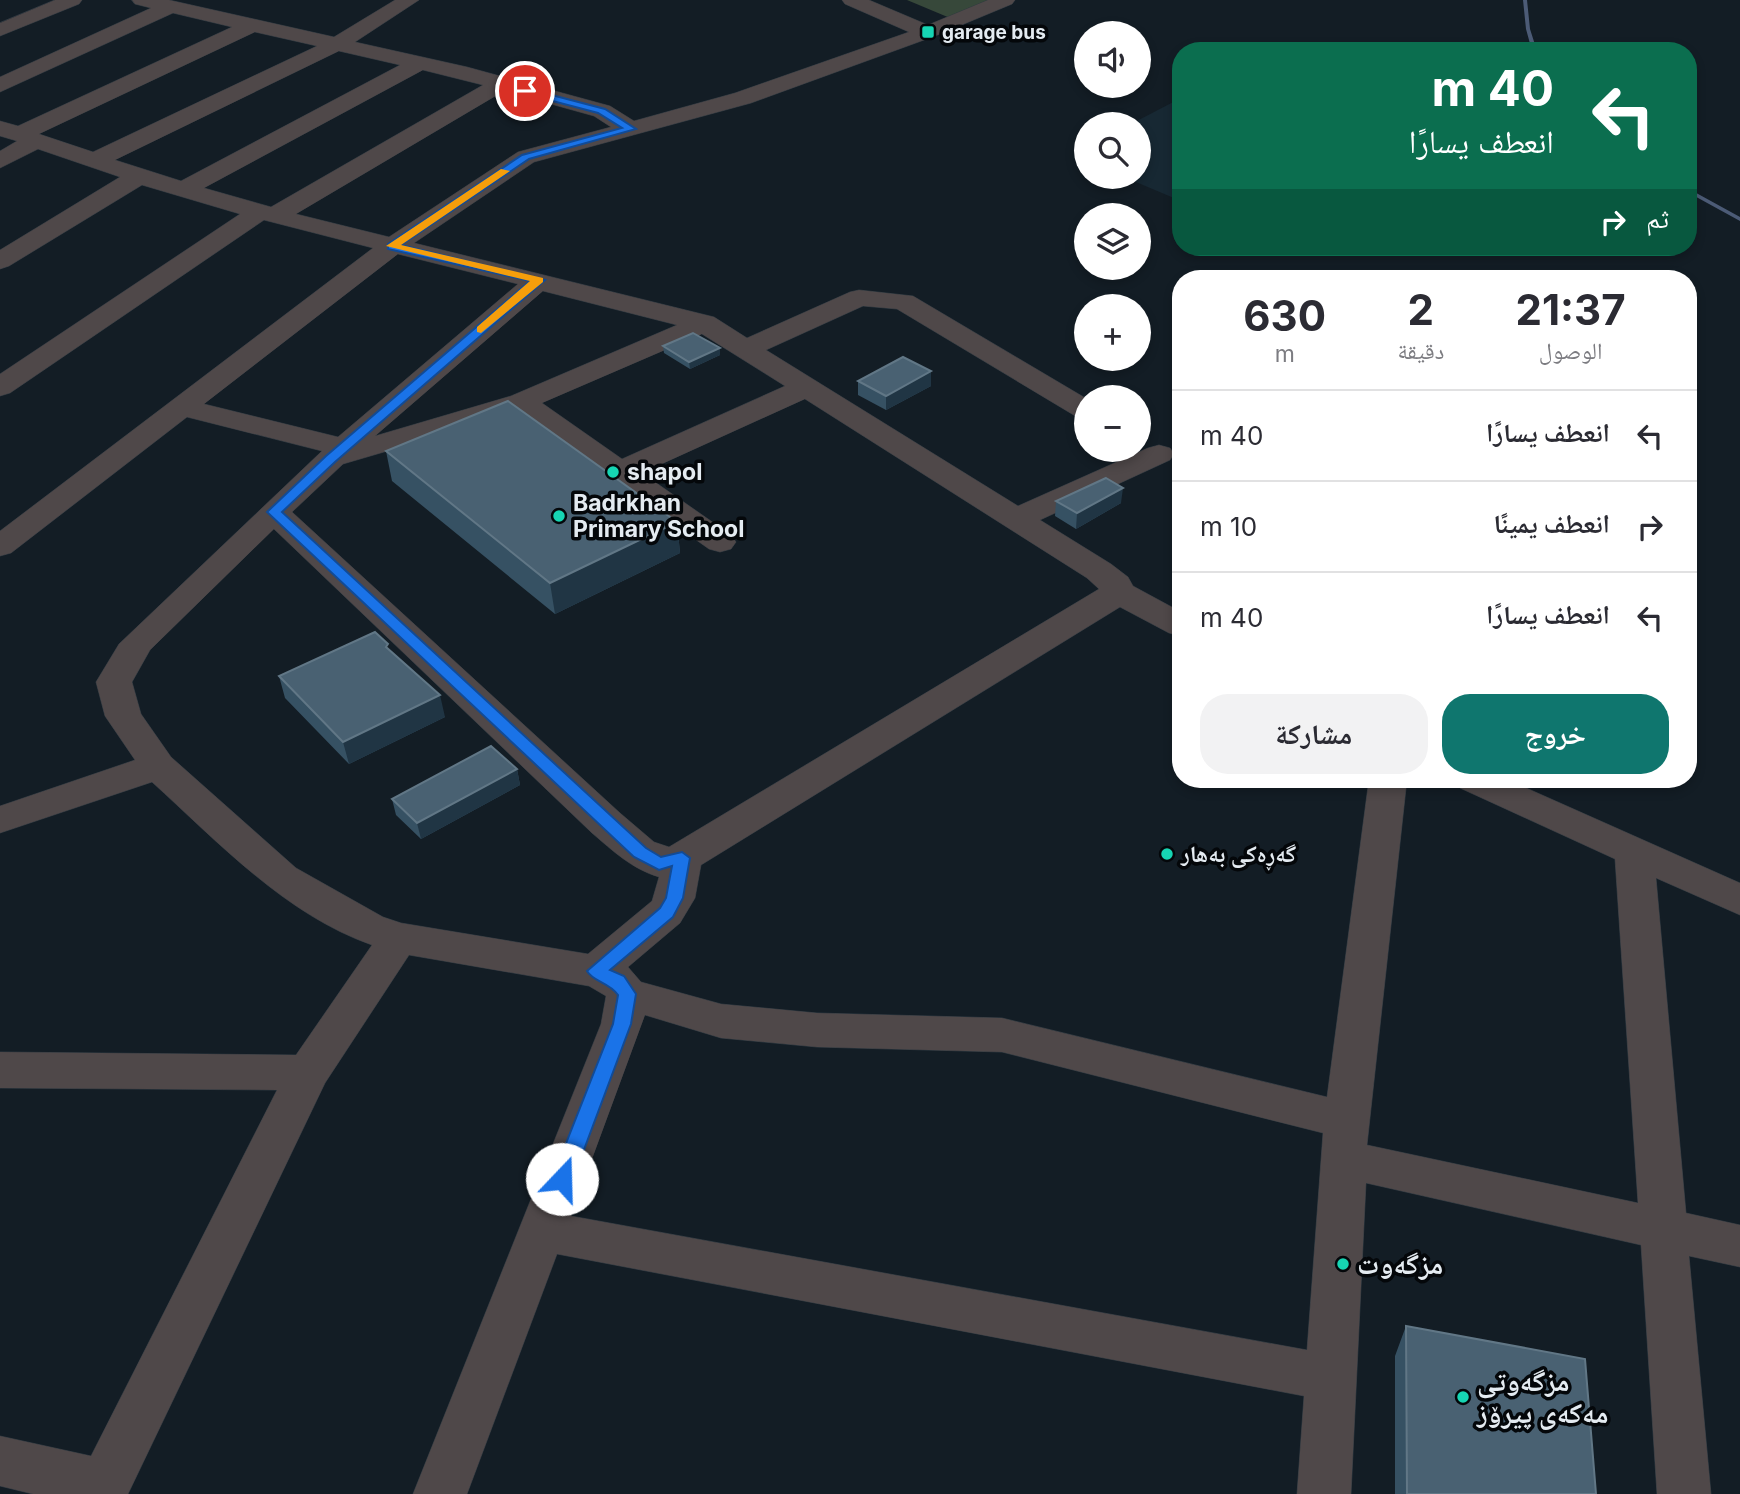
<!DOCTYPE html>
<html lang="ar">
<meta charset="utf-8">
<style>
body{margin:0;font-family:Inter,"Noto Naskh Arabic",sans-serif;background:#f2f2f3;color:#2b2b33;direction:rtl;height:100vh;display:flex;flex-direction:column;font-size:26px;white-space:nowrap}
*{box-sizing:border-box;margin:0}
p{font-size:23px;color:#7c7c81}
.icon{flex:none;width:38px;height:38px;fill:none;stroke:currentColor;stroke-width:2;stroke-linecap:round;stroke-linejoin:round}
.map{position:relative;flex:1;overflow:hidden;direction:ltr}
.side{position:absolute;left:1172px;top:270px;width:525px;height:518px;display:flex;flex-direction:column;background:#fff;border-radius:28px;box-shadow:0 4px 10px #0003;direction:rtl}
.side>*{flex:none}
.top-card{position:absolute;left:1172px;top:42px;width:525px;height:214px;border-radius:28px;box-shadow:0 4px 10px #0003;direction:rtl;background:#0b6e4f;color:#fff;overflow:hidden}
.tools{position:absolute;left:1074px;top:21px;display:grid;gap:14px}
.tools a{display:grid;place-items:center;width:77px;height:77px;border-radius:50%;background:#fff;box-shadow:0 4px 10px #0003;font-size:35px}
.pin{position:absolute;display:grid;place-items:center;width:60px;height:60px;color:#fff;margin:-30px;border:4px solid #fff;border-radius:50%;box-shadow:0 2px 7px #0007}
.me{position:absolute;width:77px;margin:-38px;rotate:21deg;stroke-linejoin:round;filter:drop-shadow(0 0 5px #0008)}
.turn{display:flex;align-items:center;gap:24px;height:147px;padding:0 28px;font-size:32px}
.turn .icon{width:91px;height:91px;stroke-width:2.5}
.turn b{display:block;font-size:49px;line-height:60px}
.then{display:flex;align-items:center;height:66px;padding:0 28px;background:#0003;gap:14px;font-size:26px}
.eta{display:flex;justify-content:space-evenly;align-items:center;height:119px;text-align:center}
.eta b{font-size:42px;font-weight:700;line-height:49px}
.primary-button{display:flex;gap:14px;margin-top:auto;padding:14px 28px}
.primary-button a{flex:1;height:80px;border-radius:28px;background:#0f766e;color:#fff;font-size:28px;font-weight:700;line-height:80px;text-align:center}
.primary-button a+a{background:#f2f2f3;color:#2b2b33}
ul{padding:0;list-style:none}
li{display:flex;align-items:center;gap:21px;height:91px;padding:0 28px;border-top:2px solid #e1e1e2}
li div{flex:1}
li b{display:block;font-size:26px}
li em{font-style:normal}
.map>svg:first-child{display:block}
.built{fill:#172833}
.green{fill:#37483a}
.lines{fill:none;stroke-linecap:round;stroke-linejoin:round}
.stream{fill:#4c5b76;fill-rule:evenodd}
.minor-casing{stroke:#303a42;stroke-width:1}
.minor{fill:#4f4849;fill-rule:evenodd}
.wall{fill:#365163}
.shaded-wall{fill:#203544}
.building{fill:#496172;stroke:#617786;stroke-width:2}
.route{fill:#1a73e8;stroke:#114b97;stroke-width:2}
.slow{fill:#f59e0b}
.poi-dot{fill:#16d5b3;stroke:#04070a;stroke-width:2.5}
.labels{text-anchor:middle;dominant-baseline:central;stroke-width:7;stroke-linejoin:round;paint-order:stroke}
.far-poi-label{font-size:19px;font-weight:bold;fill:#e4ebf1;stroke:#04070a;text-anchor:start}
.poi-label{font-size:23px;font-weight:bold;fill:#e4ebf1;stroke:#04070a;text-anchor:start}
.near-poi-label{font-size:28px;font-weight:bold;fill:#e4ebf1;stroke:#04070a;text-anchor:start}
</style>
<div class="map">
<svg width="1740" height="1494" viewBox="0 0 1740 1494">
<rect width="100%" height="100%" fill="#131d25"/>
<!-- built -->
<path class="built" d="M 1181,98 L 1181,201 L 1124,177 L 1139,177 L 1139,124 L 1131,124 Z"/>
<!-- green -->
<path class="green" d="M 907,0 L 992,0 L 950,18 Z"/>
<g class="lines">
<!-- stream -->
<path class="stream" d="M 1523,0 L 1527,0 L 1530,29 L 1537,51 L 1532,51 L 1526,29 Z
M 1689,189 L 1740,217 L 1740,221 L 1689,193 Z"/>
<defs>
<path id="minor" d="M 55,0 L 82,0 L 79,4 L 0,36 L 0,23 Z
M 132,0 L 169,0 L 334,37 L 395,0 L 419,0 L 355,42 L 467,67 L 610,106 L 634,121 L 735,93 L 909,32 L 845,4 L 842,0 L 869,0 L 928,25 L 988,0 L 1015,0 L 1012,4 L 935,36 L 751,103 L 534,162 L 414,243 L 714,317 L 747,338 L 850,292 L 859,290 L 913,296 L 1087,399 L 1087,420 L 1077,417 L 897,309 L 863,306 L 766,350 L 1018,506 L 1148,448 L 1159,445 L 1170,448 L 1174,454 L 1170,460 L 1040,520 L 1111,564 L 1128,577 L 1133,586 L 1181,612 L 1181,636 L 1169,633 L 1120,607 L 701,865 L 695,898 L 680,923 L 628,967 L 641,982 L 721,1004 L 817,1013 L 1002,1018 L 1327,1097 L 1369,779 L 1407,779 L 1367,1145 L 1638,1203 L 1615,859 L 1460,788 L 1454,779 L 1506,779 L 1740,883 L 1740,915 L 1656,878 L 1686,1213 L 1740,1225 L 1740,1267 L 1689,1256 L 1711,1494 L 1657,1494 L 1641,1245 L 1366,1183 L 1351,1494 L 1297,1494 L 1304,1396 L 557,1254 L 467,1494 L 413,1494 L 601,1024 L 606,996 L 589,986 L 409,955 L 325,1083 L 128,1494 L 33,1494 L 0,1486 L 0,1436 L 91,1456 L 277,1090 L 0,1088 L 0,1052 L 296,1055 L 372,945 C 286,915 218,842 152,782 L 0,833 L 0,806 L 135,760 L 105,716 L 96,682 L 119,644 L 322,451 L 187,417 L 11,553 L 0,556 L 0,531 L 373,248 L 264,220 L 10,393 L 0,396 L 0,374 L 240,214 L 142,185 L 9,266 L 0,269 L 0,250 L 120,177 L 38,149 L 0,168 L 0,151 L 17,141 L 0,136 L 0,121 L 18,126 L 232,27 L 173,13 L 0,92 L 0,77 L 151,8 L 135,4 ZM 255,32 L 317,46 L 93,152 L 39,134 ZM 339,51 L 400,65 L 181,181 L 115,160 ZM 423,70 L 483,85 L 271,207 L 204,188 ZM 504,91 L 594,116 L 611,127 L 518,152 L 389,237 L 296,214 ZM 398,254 L 518,284 L 338,437 L 204,404 ZM 543,291 L 677,325 L 511,396 L 375,436 ZM 702,334 L 785,386 L 622,459 L 542,403 ZM 805,399 L 1087,578 L 1099,589 L 669,847 L 654,842 L 620,813 L 292,512 L 343,464 L 517,413 L 709,549 L 720,552 L 731,549 L 736,542 L 731,535 L 642,473 ZM 274,529 L 592,833 C 613,851 632,869 659,877 L 652,901 L 588,954 L 401,923 L 383,917 L 296,868 L 171,757 L 141,714 L 132,682 L 150,650 ZM 645,1015 L 721,1038 L 817,1047 L 1002,1052 L 1323,1133 L 1307,1350 L 571,1216 Z"/>
</defs>
<!-- minor casing -->
<use href="#minor" class="minor-casing"/>
<!-- minor -->
<use href="#minor" class="minor"/>
</g>
<!-- wall -->
<path class="wall" d="M 663,346 L 720,348 L 720,355 L 690,369 L 664,353 Z
M 931,371 L 931,386 L 886,410 L 858,395 L 858,381 Z
M 386,451 L 677,522 L 680,553 L 555,614 L 392,481 Z
M 1056,501 L 1121,503 L 1076,529 L 1055,516 Z
M 389,650 L 445,717 L 349,764 L 285,698 L 279,676 Z
M 517,769 L 520,785 L 421,839 L 396,815 L 392,799 Z
M 1406,1326 L 1596,1494 L 1395,1494 L 1395,1356 Z"/>
<!-- shaded-wall -->
<path class="shaded-wall" d="M 720,348 L 720,355 L 690,369 L 689,362 Z
M 931,371 L 931,386 L 886,410 L 886,396 Z
M 1123,488 L 1121,503 L 1076,529 L 1077,513 Z
M 677,522 L 680,553 L 555,614 L 550,583 Z
M 440,695 L 445,717 L 349,764 L 343,742 Z
M 517,769 L 520,785 L 421,839 L 417,823 Z"/>
<!-- building -->
<path class="building" d="M 693,333 L 720,348 L 689,362 L 663,346 Z
M 903,357 L 931,371 L 886,396 L 858,381 Z
M 508,401 L 677,522 L 550,583 L 386,451 Z
M 1106,478 L 1123,488 L 1077,513 L 1056,501 Z
M 375,632 L 388,644 L 386,647 L 440,695 L 343,742 L 279,676 Z
M 491,746 L 517,769 L 417,823 L 392,799 Z
M 1406,1326 L 1585,1359 L 1596,1494 L 1407,1494 Z"/>
<!-- route -->
<path class="route" d="M 525,88 L 605,109 L 636,129 L 529,159 L 401,245 L 545,280 L 335,462 L 282,512 L 646,848 L 661,857 L 682,852 L 690,858 L 683,898 L 673,917 L 610,970 L 624,976 L 636,994 L 631,1024 L 573,1179 L 570,1185 L 562,1188 L 555,1185 L 552,1179 L 613,1024 L 618,995 C 609,982 593,982 587,971 L 660,908 L 666,898 L 672,866 L 659,870 L 634,857 L 267,512 L 326,456 L 530,281 L 388,249 L 388,244 L 522,155 L 622,128 L 598,113 L 522,93 L 521,91 Z"/>
<!-- slow -->
<path class="slow" d="M 501,169 L 510,171 L 401,245 L 543,278 L 543,282 L 481,333 L 477,332 L 477,327 L 530,281 L 386,246 Z"/>
<!-- markers -->
<g class="poi-dot">
<rect x="921" y="25" width="14" height="14" rx="3.5"/>
<circle cx="613" cy="472" r="7"/>
<circle cx="559" cy="516" r="7"/>
<circle cx="1167" cy="854" r="7"/>
<circle cx="1343" cy="1264" r="7"/>
<circle cx="1463" cy="1397" r="7"/>
</g>
<g class="labels">
<!-- far-poi labels -->
<g class="far-poi-label">
<text x="942" y="32">garage bus</text>
</g>
<!-- poi labels -->
<g class="poi-label">
<text x="627" y="472">shapol</text>
<text x="573" y="503">Badrkhan<tspan x="573" dy="26">Primary School</tspan></text>
<text x="1181" y="854">گەڕەکی بەهار</text>
</g>
<!-- near-poi labels -->
<g class="near-poi-label">
<text x="1357" y="1264">مزگەوت</text>
<text x="1477" y="1381">مزگەوتی<tspan x="1477" dy="32">مەکەی پیرۆز</tspan></text>
</g>
</g>
</svg>
<div class="tools">
<a><svg class="icon" aria-label="sound" viewBox="0 0 24 24"><path d="M4 9h4l5-4v14l-5-4H4zM17 9q2 3 0 6"/></svg></a>
<a><svg class="icon" aria-label="search" viewBox="0 0 24 24"><circle cx="10" cy="10" r="6"/><path d="M15 15l6 6"/></svg></a>
<a><svg class="icon" aria-label="layers" viewBox="0 0 24 24"><path d="M12 4l9 5-9 5-9-5zM3 14l9 5 9-5"/></svg></a>
<a>+</a>
<a>−</a>
</div>
<div class="pin" style="left:525px;top:91px;background:#d93025"><svg class="icon" aria-label="arrive" viewBox="0 0 24 24"><path d="M6 21V4h12l-3 4 3 4H6"/></svg></div>
<svg class="me" style="left:562px;top:1179px" viewBox="-20 -20 40 40"><circle r="19" fill="#fff"/><path d="M0-13L10 11 0 6-10 11z" fill="#1a73e8"/></svg>
<div class="top-card">
<div class="turn"><svg class="icon" aria-label="left" viewBox="0 0 24 24"><path d="M17 20v-9H6M10 6l-5 5 5 5"/></svg><div><b>40 m</b>انعطف يسارًا</div></div>
<div class="then">ثم<svg class="icon" aria-label="right" viewBox="0 0 24 24"><path d="M7 20v-9h11M14 6l5 5-5 5"/></svg></div>
</div>
<section class="side">
<div class="eta">
<div><b>21:37</b><p>الوصول</p></div>
<div><b>2</b><p>دقيقة</p></div>
<div><b>630</b><p>m</p></div>
</div>
<ul>
<li><svg class="icon" aria-label="left" viewBox="0 0 24 24"><path d="M17 20v-9H6M10 6l-5 5 5 5"/></svg><div><b>انعطف يسارًا</b></div><em>40 m</em></li>
<li><svg class="icon" aria-label="right" viewBox="0 0 24 24"><path d="M7 20v-9h11M14 6l5 5-5 5"/></svg><div><b>انعطف يمينًا</b></div><em>10 m</em></li>
<li><svg class="icon" aria-label="left" viewBox="0 0 24 24"><path d="M17 20v-9H6M10 6l-5 5 5 5"/></svg><div><b>انعطف يسارًا</b></div><em>40 m</em></li>
</ul>
<div class="primary-button"><a>خروج</a><a>مشاركة</a></div>
</section>
</div>
